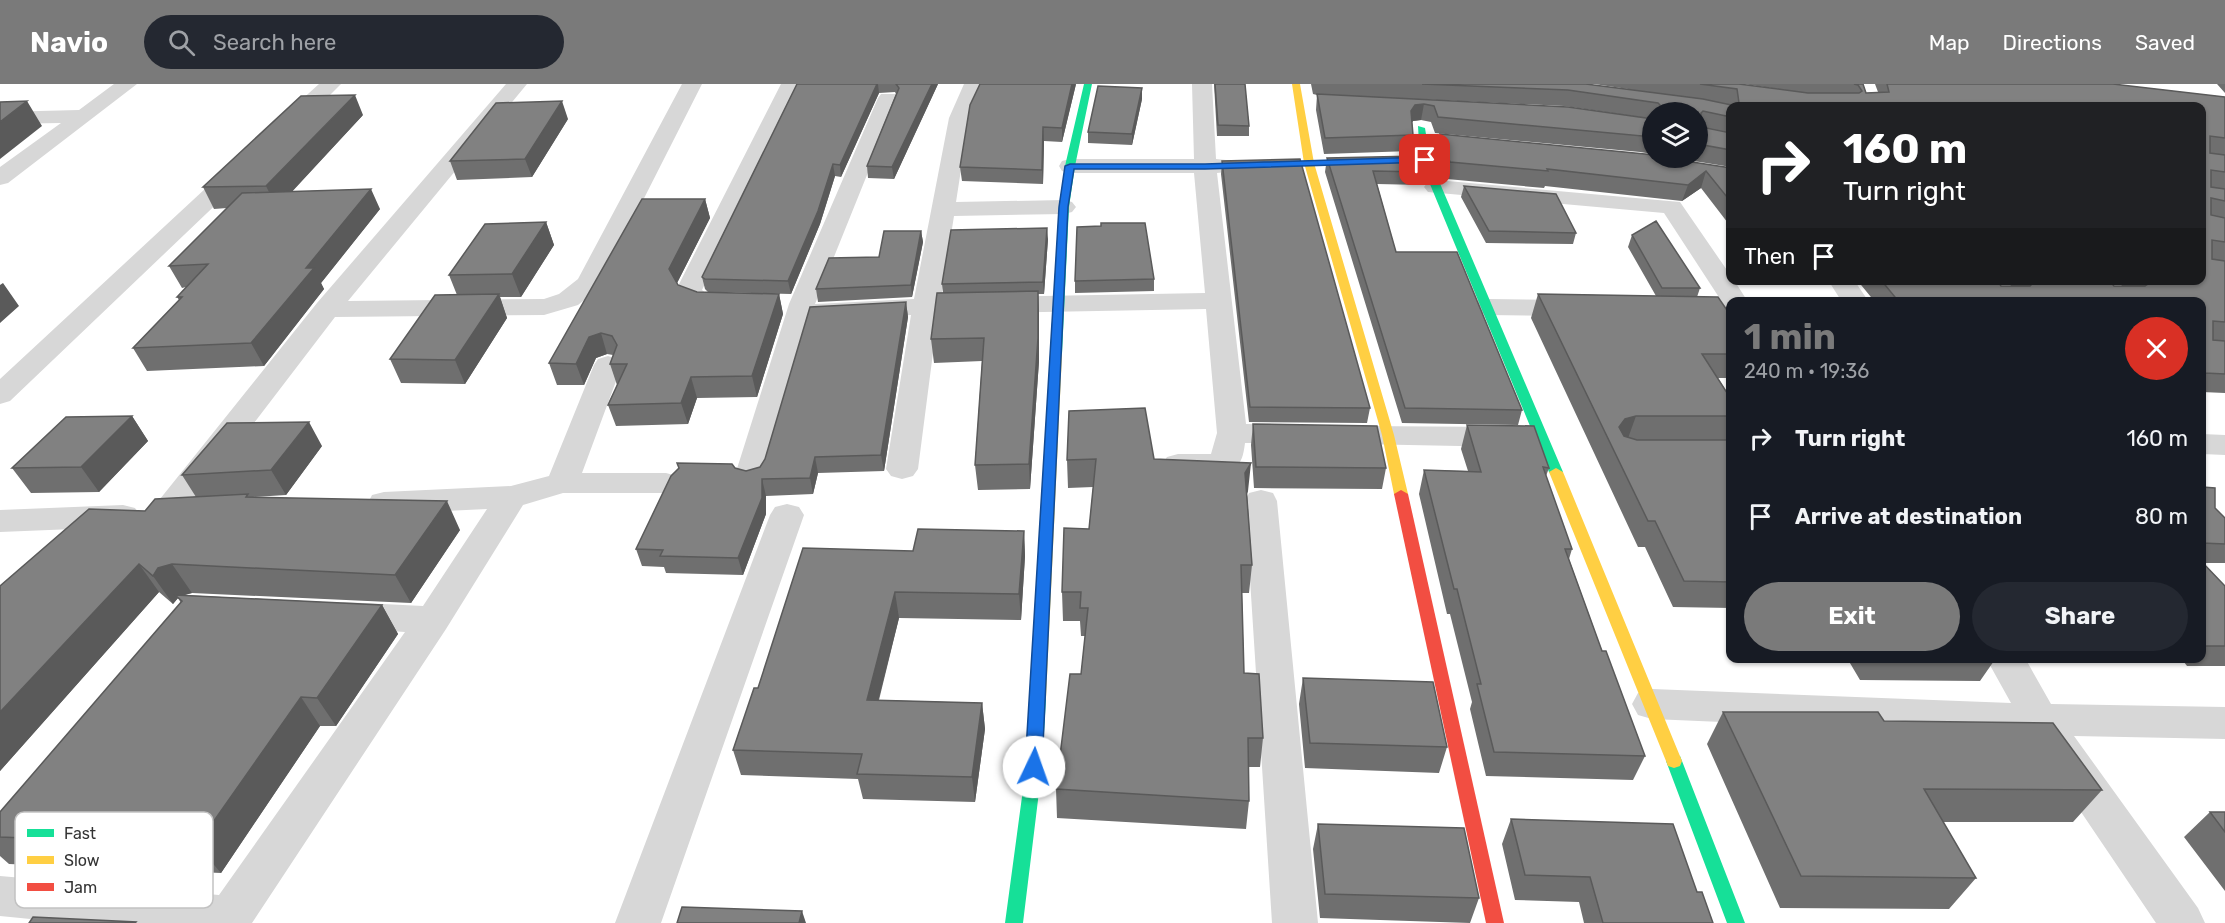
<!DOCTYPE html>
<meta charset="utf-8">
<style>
body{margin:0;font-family:Rubik,sans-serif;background:#242831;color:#f1f3f6;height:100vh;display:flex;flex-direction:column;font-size:22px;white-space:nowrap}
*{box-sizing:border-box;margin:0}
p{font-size:20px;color:#9ea1a6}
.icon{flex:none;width:33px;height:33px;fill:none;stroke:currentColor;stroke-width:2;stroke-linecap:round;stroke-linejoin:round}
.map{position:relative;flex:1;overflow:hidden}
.details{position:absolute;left:1726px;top:213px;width:480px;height:366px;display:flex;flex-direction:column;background:#171b24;border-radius:12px;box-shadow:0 2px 4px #0004}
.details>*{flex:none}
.top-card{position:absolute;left:1726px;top:18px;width:480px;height:183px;border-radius:12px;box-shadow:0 2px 4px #0004;background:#202124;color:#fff;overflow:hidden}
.controls{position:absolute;left:1642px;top:18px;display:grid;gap:12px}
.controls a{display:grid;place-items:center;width:66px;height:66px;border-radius:50%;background:#171b24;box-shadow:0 2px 4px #0004;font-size:30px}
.pin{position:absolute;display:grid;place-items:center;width:51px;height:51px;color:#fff;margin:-26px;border-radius:12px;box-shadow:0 3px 9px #0006}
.me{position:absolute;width:66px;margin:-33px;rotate:3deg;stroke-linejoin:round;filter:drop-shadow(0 0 4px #0008)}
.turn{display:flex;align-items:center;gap:21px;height:126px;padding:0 18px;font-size:27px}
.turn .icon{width:78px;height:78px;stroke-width:2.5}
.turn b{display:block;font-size:42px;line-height:51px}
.then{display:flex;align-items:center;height:57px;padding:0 18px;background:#0003;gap:12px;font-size:22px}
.round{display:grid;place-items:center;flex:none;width:63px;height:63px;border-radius:32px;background:#242831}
.summary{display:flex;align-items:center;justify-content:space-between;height:102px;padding:0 18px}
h1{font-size:36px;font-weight:700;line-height:45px;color:#7a7a7a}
.primary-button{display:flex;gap:12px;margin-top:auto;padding:12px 18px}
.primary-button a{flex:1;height:69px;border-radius:36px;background:#7a7a7a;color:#fff;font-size:24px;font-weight:700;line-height:69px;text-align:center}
.primary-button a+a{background:#242831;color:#f1f3f6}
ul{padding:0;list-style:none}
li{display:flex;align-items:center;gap:18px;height:78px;padding:0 18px}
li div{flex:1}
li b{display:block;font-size:22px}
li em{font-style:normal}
header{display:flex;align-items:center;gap:36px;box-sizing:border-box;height:84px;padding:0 30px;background:#7a7a7a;color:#fff}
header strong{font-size:28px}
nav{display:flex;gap:33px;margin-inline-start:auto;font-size:21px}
.search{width:420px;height:54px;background:#242831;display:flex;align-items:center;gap:15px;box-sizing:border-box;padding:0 21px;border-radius:33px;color:#9ea1a6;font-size:22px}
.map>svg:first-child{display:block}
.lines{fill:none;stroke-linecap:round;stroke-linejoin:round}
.street{fill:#d7d7d7;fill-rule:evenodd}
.fast{fill:#16e098;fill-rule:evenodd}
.slow{fill:#ffcf43;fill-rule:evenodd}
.jam{fill:#f24e42;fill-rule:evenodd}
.wall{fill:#6f6f6f}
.shaded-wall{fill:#5a5a5a}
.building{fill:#818181;stroke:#5a5a5a;stroke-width:1.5}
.route{fill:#1a73e8;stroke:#114b97;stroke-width:1.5}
.key{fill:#fff;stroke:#c2c2c2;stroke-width:1.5}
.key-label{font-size:16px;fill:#333}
</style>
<header>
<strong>Navio</strong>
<div class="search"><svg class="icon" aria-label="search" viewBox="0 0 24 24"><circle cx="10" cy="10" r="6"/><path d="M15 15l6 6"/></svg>Search here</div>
<nav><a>Map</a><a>Directions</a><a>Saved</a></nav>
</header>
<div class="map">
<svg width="2225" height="839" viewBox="0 0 2225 839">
<rect width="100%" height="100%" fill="#fff"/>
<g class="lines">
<!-- street -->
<path class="street" d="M 114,0 L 137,0 L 8,99 L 0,101 L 0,83 L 61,39 L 0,40 L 0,28 L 79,26 Z
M 319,0 L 341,0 L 294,47 L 286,48 L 278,47 L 275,42 L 278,37 Z
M 506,0 L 527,0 L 348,217 L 544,215 L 559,210 L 578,195 L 682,0 L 702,0 L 598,205 L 578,221 L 544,231 L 335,233 L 180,436 L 168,439 L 156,436 L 151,428 L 156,420 L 317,219 Z
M 781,0 L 801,0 L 702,206 L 707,210 L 737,212 L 741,218 L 737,224 C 713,230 689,230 676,206 Z
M 964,0 L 984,0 L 969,34 L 956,118 L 1064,116 L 1072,118 L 1076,123 L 1072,128 L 1064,130 L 954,132 L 941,214 L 1205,209 L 1194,89 L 1070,89 L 1062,87 L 1059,82 L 1062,77 L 1070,75 L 1194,75 L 1192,0 L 1212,0 L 1216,75 L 1236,77 L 1239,82 L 1236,87 L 1217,89 L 1246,340 L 1297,341 L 1308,343 L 1312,350 L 1308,357 L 1297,359 L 1245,359 C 1244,366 1243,376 1237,382 C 1222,399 1187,392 1167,387 L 1162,380 L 1167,373 L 1178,370 L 1211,370 L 1217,349 L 1206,225 L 938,230 L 918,385 L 913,392 L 902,395 L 891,392 L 886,385 L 911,231 L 811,236 L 767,391 L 762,398 L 751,401 L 740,398 L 735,391 L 789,220 L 878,14 L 881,10 L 895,10 L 898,14 L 815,220 L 914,215 L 949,34 Z
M 242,76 L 250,78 L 253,83 L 250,88 L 10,317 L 0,320 L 0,295 L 234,78 Z
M 1436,96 L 1680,118 L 1731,192 L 1731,196 L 1734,196 L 1748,218 L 1731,218 L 1731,225 L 1726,224 L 1664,129 L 1428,108 L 1424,103 L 1428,98 Z
M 1828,196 L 1854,196 L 1869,218 L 1842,218 Z
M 1488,215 L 1579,216 L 1589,218 L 1592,224 L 1589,230 L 1579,232 L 1488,231 L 1478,229 L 1475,223 L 1478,217 Z
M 608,272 L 618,275 L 622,281 L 582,389 L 666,389 L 677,392 L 682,399 L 677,406 L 666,409 L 563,409 L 523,421 L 446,545 L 252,839 L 71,839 L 0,832 L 0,792 L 219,811 L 405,548 L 343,544 L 330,540 L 325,531 L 330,522 L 343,518 L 423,522 L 487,425 L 384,430 L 372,427 L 368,419 L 372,411 L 384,408 L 511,402 L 549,392 L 594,281 L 598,275 Z
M 1358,342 L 1510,343 L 1521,346 L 1525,353 L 1521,360 L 1510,363 L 1358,360 L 1347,358 L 1343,351 L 1347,344 Z
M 2202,350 L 2225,351 L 2225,371 L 2202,370 Z
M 1261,406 L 1273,409 L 1277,417 L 1318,839 L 1272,839 L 1245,417 L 1249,409 Z
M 787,420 L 799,423 L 804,431 L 661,839 L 615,839 L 770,431 L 775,423 Z
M 123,421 L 135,424 L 140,432 L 135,440 L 123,443 L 0,448 L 0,426 Z
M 1986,574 L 2025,574 L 2051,620 L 2225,623 L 2225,655 L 2074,652 L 2198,824 L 2205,839 L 2156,839 L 2029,651 L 1652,635 L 1638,631 L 1632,620 L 1638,609 L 1652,605 L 2011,619 Z"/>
<!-- fast -->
<path class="fast" d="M 1084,0 L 1092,0 L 1075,82 L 1069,123 L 1062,270 L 1056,273 L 1050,270 L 1059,123 L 1065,82 Z
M 1418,42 L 1425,44 L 1430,76 L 1563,388 L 1561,391 L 1551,391 L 1549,388 L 1420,76 Z
M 1038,608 L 1044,610 L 1046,614 L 1042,683 L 1023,839 L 1005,839 L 1026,683 L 1030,614 L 1032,610 Z
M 1674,670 L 1680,672 L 1682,677 L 1745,839 L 1727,839 L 1666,677 L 1668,672 Z"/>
<!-- slow -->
<path class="slow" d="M 1292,0 L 1300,0 L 1314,79 L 1394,351 L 1408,410 L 1406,413 L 1396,413 L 1394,410 L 1382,351 L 1304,79 Z
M 1056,267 L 1062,270 L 1046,614 L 1044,618 L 1038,620 L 1032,618 L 1030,614 L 1050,270 Z
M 1556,384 L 1563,388 L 1682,677 L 1680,682 L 1674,684 L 1668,682 L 1666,677 L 1549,388 Z"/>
<!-- jam -->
<path class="jam" d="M 1401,406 L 1408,410 L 1504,839 L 1486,839 L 1394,410 Z"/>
</g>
<!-- wall -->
<path class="wall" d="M 797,0 L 938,0 L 894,95 L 868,94 L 867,82 L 896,10 L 895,8 L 879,9 L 841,93 L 835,92 L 820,140 L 791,210 L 708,208 L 705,205 L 702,193 Z
M 1076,0 L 1062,58 L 1044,57 L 1043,100 L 962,97 L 960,83 Z
M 1214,0 L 1245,0 L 1249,42 L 1249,52 L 1217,52 Z
M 1311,0 L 1586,0 L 1635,6 L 1594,0 L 1739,0 L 1807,9 L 1743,0 L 1863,0 L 1866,9 L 1878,8 L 1875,0 L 2113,0 L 2225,13 L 2225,309 L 2202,308 L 2202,218 L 1875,218 L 1857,196 L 1997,196 L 2001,202 L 2011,202 L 2007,196 L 2109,196 L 2114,202 L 2122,202 L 2117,196 L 2202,196 L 2202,22 L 1731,22 L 1731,83 L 1675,74 L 1698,74 L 1698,28 L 1653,28 L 1653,35 L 1564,22 L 1416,15 L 1653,35 L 1653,70 L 1640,68 L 1435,49 L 1431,38 L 1421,36 L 1413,37 L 1412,38 L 1413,51 L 1411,67 L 1324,70 L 1316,26 L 1317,11 L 1313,10 Z
M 2217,0 L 2225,0 L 2225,9 Z
M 1142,15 L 1132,61 L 1088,59 L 1088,48 Z
M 363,31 L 292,107 L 380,125 L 321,199 L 324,205 L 264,282 L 147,287 L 133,264 L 179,216 L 177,213 L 186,203 L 182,204 L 169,182 L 227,124 L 214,125 L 203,103 Z
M 568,35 L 532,93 L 457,96 L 450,77 Z
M 1440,50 L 1731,84 L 1731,143 L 1701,104 L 1682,117 L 1545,102 L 1544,104 L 1447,95 L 1437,66 Z
M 1327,74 L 1424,88 L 1422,101 L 1377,100 L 1396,168 L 1522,326 L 1518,341 L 1402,339 L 1325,88 Z
M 1222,77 L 1370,324 L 1367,339 L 1249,338 L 1221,90 Z
M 1464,102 L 1576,149 L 1573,160 L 1486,159 L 1461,113 Z
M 705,115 L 710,134 L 677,199 L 678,201 L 697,208 L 779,210 L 783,230 L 757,313 L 697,314 L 688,340 L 616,342 L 608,321 L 617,301 L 610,280 L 613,271 L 607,270 L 596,274 L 584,301 L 557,301 L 549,279 Z
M 546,138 L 554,161 L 521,213 L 500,213 L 507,234 L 465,300 L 401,299 L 390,275 L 457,211 L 449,191 Z
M 921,147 L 923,158 L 912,213 L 818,218 L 816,205 L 879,173 Z
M 1632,151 L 1700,204 L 1697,213 L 1731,232 L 1731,294 L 1718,294 L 1731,315 L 1731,524 L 1673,523 L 1645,463 L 1638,463 L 1531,234 L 1538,210 L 1656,212 L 1628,163 Z
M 1048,155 L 1044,210 L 1038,210 L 1039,230 L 1039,277 L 1030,405 L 978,406 L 975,381 L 982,277 L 934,279 L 931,255 L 943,209 L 942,200 Z
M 1154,195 L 1154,207 L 1075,209 L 1075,197 Z
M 906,218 L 908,233 L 884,387 L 818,389 L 813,410 L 766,412 L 766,430 L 743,491 L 666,489 L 664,483 L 642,482 L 636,465 L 735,384 L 746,387 L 760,383 Z
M 1069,327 L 1154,375 L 1248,407 L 1247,410 L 1252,481 L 1249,509 L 1242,509 L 1244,589 L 1263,654 L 1260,683 L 1249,683 L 1249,717 L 1246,745 L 1057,734 L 1056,705 L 1081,590 L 1085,552 L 1081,552 L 1080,537 L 1063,537 L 1062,508 L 1089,445 L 1093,403 L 1068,404 L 1067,376 Z
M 132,332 L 148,357 L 99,408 L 31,409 L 12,384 Z
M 1253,340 L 1386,384 L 1382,405 L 1254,404 L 1251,361 Z
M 1467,341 L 1549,384 L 1546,392 L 1572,465 L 1569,475 L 1602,567 L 1645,672 L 1633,696 L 1486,692 L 1470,625 L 1472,618 L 1450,530 L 1447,530 L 1419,410 L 1424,386 L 1468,387 L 1461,365 Z
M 322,362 L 286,411 L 253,413 L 460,446 L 411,519 L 192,509 L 183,511 L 382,521 L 398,550 L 336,642 L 320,642 L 221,789 L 9,780 L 0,772 L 0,728 L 181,519 L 178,514 L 173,520 L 159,508 L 0,687 L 0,502 L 145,427 L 196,413 L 182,391 Z
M 2202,403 L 2215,424 L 2225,434 L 2225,479 L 2203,479 L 2225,502 L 2225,582 L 2187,582 L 2181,574 L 2202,574 Z
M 1024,447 L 1025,472 L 1021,536 L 899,534 L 879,616 L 982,619 L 985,645 L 975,718 L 863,715 L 858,695 L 741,691 L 733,666 L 758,604 L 913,467 Z
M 1847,574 L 1996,574 L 1980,597 L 1860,596 Z
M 1303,594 L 1447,663 L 1439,689 L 1305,684 L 1299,620 Z
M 1723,628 L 1884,637 L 2102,706 L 2073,738 L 1943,738 L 1976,794 L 1949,825 L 1780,824 L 1707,660 Z
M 2210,728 L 2225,728 L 2225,807 L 2184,753 Z
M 1511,735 L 1697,808 L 1713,839 L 1584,839 L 1579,818 L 1515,816 L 1502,760 Z
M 1318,740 L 1479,814 L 1470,839 L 1320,834 L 1313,765 Z"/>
<!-- shaded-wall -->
<path class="shaded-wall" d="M 877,0 L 878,0 L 879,9 L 841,93 L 840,81 Z
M 932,0 L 938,0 L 894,95 L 892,83 Z
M 1072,0 L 1076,0 L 1062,58 L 1062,44 Z
M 1142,4 L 1142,15 L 1132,61 L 1132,50 Z
M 355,11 L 363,31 L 277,124 L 266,102 Z
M 27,17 L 42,42 L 0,75 L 0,38 Z
M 562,17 L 568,35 L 532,93 L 525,75 Z
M 1424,20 L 1421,36 L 1413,37 L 1408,43 L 1411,27 L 1415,21 Z
M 1043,43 L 1044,57 L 1043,100 L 1042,86 Z
M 833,80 L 835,92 L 820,140 L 791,210 L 788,197 Z
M 1706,87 L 1701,104 L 1682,117 L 1688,101 Z
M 371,105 L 380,125 L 321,199 L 324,205 L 264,282 L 251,259 L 306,184 Z
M 705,115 L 710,134 L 674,205 L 669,185 Z
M 546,138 L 554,161 L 521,213 L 512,190 Z
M 1047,144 L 1048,155 L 1044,210 L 1043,198 Z
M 921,147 L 923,158 L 912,213 L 911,201 Z
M 3,199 L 19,222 L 0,239 L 0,201 Z
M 1038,207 L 1039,230 L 1039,277 L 1030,405 L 1029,380 Z
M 499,210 L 507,234 L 465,300 L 455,276 Z
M 779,210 L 783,230 L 757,313 L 752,292 Z
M 906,218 L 908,233 L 884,387 L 881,371 Z
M 601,249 L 607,270 L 596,274 L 584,301 L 576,280 L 589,253 Z
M 691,293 L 697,314 L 688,340 L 681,319 Z
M 132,332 L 148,357 L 99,408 L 81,383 Z
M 1636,332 L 1627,357 L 1616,360 L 1619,343 L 1625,335 Z
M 309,338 L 322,362 L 286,411 L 271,386 Z
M 815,373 L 818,389 L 813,410 L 810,394 Z
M 1251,379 L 1248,407 L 1243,417 L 1245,389 Z
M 762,395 L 766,412 L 766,430 L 743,491 L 738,474 Z
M 447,417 L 460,446 L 411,519 L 395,491 Z
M 1024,447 L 1025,472 L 1021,536 L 1019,510 Z
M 139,480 L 159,508 L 0,687 L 0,628 Z
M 172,480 L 192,509 L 178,513 L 175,511 L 178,514 L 173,520 L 153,492 L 158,484 Z
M 895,508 L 899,534 L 872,641 L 867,616 Z
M 382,521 L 398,550 L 336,642 L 317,614 Z
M 301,613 L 320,642 L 221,789 L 197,761 Z
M 982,619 L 985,645 L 975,718 L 972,693 Z
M 802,827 L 806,839 L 799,839 Z"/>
<!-- building -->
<path class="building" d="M 797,0 L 877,0 L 840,81 L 833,80 L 818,127 L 788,197 L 705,195 L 702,193 Z
M 896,0 L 932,0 L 892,83 L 867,82 L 899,4 Z
M 980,0 L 1072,0 L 1062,44 L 1043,43 L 1042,86 L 960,83 L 970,21 Z
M 1215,0 L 1245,0 L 1249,42 L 1218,41 Z
M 1422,0 L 1586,0 L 1703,15 L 1736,22 L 1739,19 L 1737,5 L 1700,0 L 1739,0 L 1808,9 L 1859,9 L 1862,7 L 1858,1 L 1854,0 L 1863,0 L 1866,9 L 1889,8 L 1887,0 L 2113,0 L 2225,13 L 2225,54 L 2210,52 L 2210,69 L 2225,71 L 2225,88 L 2211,86 L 2211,103 L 2225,105 L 2225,117 L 2211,114 L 2211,131 L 2225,134 L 2225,158 L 2212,156 L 2212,175 L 2225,177 L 2225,238 L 2213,237 L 2213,256 L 2225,257 L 2225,290 L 2205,289 L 2202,287 L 2202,218 L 1899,218 L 1881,196 L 1997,196 L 2001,202 L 2030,202 L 2032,200 L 2029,196 L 2109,196 L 2114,202 L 2145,202 L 2148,200 L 2144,196 L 2202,196 L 2202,22 L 1731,22 L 1731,33 L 1703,27 L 1701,29 L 1701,43 L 1731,49 L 1731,66 L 1698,60 L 1698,28 L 1660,28 L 1660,21 L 1658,19 L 1568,6 Z
M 1098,2 L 1142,4 L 1132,50 L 1088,48 Z
M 1317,10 L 1568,23 L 1653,35 L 1653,53 L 1438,33 L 1434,22 L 1424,20 L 1415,21 L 1411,27 L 1413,51 L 1325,54 Z
M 355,11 L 266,102 L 203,103 L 301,12 Z
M 27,17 L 0,38 L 0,18 Z
M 562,17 L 525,75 L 450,77 L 496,19 Z
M 1440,50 L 1645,70 L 1653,71 L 1653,74 L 1666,74 L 1731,84 L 1731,118 L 1706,87 L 1688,101 L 1547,85 L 1548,87 L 1450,78 Z
M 1418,72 L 1424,88 L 1373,87 L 1396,168 L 1457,168 L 1522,326 L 1405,324 L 1327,74 Z
M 1300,75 L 1370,324 L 1250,323 L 1222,77 Z
M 1464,102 L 1556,110 L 1576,149 L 1489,147 Z
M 371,105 L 306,184 L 314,184 L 251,259 L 133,264 L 182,213 L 177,213 L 208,180 L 169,182 L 242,109 Z
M 642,115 L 705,115 L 669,185 L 678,201 L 697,208 L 779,210 L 752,292 L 691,293 L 681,319 L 608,321 L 627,280 L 610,280 L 617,261 L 612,252 L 601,249 L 589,253 L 576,280 L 549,279 Z
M 1656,137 L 1700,204 L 1662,204 L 1632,151 Z
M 546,138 L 512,190 L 449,191 L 485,140 Z
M 1101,139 L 1145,139 L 1154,195 L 1075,197 L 1077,143 L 1101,142 Z
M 1047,144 L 1043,198 L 942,200 L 951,146 Z
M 884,147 L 921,147 L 911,201 L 816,205 L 829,174 L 879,173 Z
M 1038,207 L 1038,254 L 1029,380 L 975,381 L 984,254 L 931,255 L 937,209 Z
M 499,210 L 455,276 L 390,275 L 435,211 Z
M 1538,210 L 1718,213 L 1731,232 L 1731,270 L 1702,270 L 1731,315 L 1731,332 L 1636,332 L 1625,335 L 1619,343 L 1624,352 L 1637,356 L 1731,356 L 1731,498 L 1684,497 L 1655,437 L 1648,437 Z
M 906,218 L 881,371 L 815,373 L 810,394 L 762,395 L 762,414 L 738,474 L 660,472 L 663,466 L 636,465 L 671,392 L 679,384 L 677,379 L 732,380 L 735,384 L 746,387 L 760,383 L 765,375 L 810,223 Z
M 1145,324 L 1154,375 L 1251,379 L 1245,389 L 1252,481 L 1241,481 L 1244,589 L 1259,590 L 1263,654 L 1248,654 L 1249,717 L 1056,705 L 1070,590 L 1081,590 L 1088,524 L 1080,524 L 1081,508 L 1062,508 L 1064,444 L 1089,445 L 1096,375 L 1067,376 L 1069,327 Z
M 132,332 L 81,383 L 12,384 L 66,333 Z
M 309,338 L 271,386 L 182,391 L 227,339 Z
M 1253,340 L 1377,342 L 1386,384 L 1256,383 Z
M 1467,341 L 1534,342 L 1549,384 L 1543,383 L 1572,465 L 1565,465 L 1602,567 L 1606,567 L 1645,672 L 1494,668 L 1477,600 L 1481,600 L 1457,505 L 1454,505 L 1424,386 L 1481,388 Z
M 2202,403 L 2215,404 L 2215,424 L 2225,434 L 2225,460 L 2202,459 Z
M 248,410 L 246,413 L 447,417 L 395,491 L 172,480 L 158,484 L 153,492 L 139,480 L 0,628 L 0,502 L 89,425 L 145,427 L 155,415 Z
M 918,445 L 1024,447 L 1019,510 L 895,508 L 867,616 L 982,619 L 972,693 L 857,690 L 862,670 L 733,666 L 754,604 L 758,604 L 803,464 L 913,467 Z
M 2202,478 L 2225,502 L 2225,562 L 2204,562 L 2202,560 Z
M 175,511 L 382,521 L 317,614 L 301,613 L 197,761 L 0,753 L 0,728 L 182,517 Z
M 1303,594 L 1433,598 L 1447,663 L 1310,659 Z
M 1723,628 L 1878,628 L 1884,637 L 2053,639 L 2102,706 L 1924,705 L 1976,794 L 1801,792 Z
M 2210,728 L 2225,728 L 2225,748 Z
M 1511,735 L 1673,740 L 1697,808 L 1702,808 L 1713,839 L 1603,839 L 1590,793 L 1525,791 Z
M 1318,740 L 1464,744 L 1479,814 L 1325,810 Z
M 682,823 L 802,827 L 799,839 L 677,839 Z
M 33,833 L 136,838 L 135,839 L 29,839 Z"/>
<!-- route -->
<path class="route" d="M 1425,73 L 1429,76 L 1428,78 L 1205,85 L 1074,85 L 1068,123 L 1042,683 L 1040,688 L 1034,690 L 1028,688 L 1025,683 L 1059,123 L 1065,82 L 1070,80 L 1205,80 Z"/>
<!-- legend -->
<rect x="15" y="728" width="198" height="96" rx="9" class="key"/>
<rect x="27" y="745" width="27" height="8" fill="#16e098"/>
<rect x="27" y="772" width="27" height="8" fill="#ffcf43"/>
<rect x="27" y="799" width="27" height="8" fill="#f24e42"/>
<g class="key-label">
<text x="64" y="755">Fast</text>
<text x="64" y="782">Slow</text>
<text x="64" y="809">Jam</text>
</g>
</svg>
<div class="controls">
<a><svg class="icon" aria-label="layers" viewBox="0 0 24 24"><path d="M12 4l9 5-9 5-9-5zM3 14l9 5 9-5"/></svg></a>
</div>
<div class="pin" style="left:1425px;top:76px;background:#d93025"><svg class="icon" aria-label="arrive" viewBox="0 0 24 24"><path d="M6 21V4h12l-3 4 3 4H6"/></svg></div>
<svg class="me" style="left:1034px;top:683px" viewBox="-20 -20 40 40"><circle r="19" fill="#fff"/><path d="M0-13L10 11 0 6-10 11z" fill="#1a73e8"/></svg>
<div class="top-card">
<div class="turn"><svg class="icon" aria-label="right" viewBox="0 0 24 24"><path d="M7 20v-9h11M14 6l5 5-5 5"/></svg><div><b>160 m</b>Turn right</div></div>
<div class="then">Then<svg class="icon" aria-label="arrive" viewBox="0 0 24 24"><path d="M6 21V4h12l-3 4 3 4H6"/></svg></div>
</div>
<section class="details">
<div class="summary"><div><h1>1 min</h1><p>240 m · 19:36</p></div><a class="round" style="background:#d93025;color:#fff"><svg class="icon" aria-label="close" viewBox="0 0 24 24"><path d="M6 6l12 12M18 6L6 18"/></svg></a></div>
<ul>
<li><svg class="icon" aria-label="right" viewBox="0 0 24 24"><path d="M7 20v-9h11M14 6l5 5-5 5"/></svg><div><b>Turn right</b></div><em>160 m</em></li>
<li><svg class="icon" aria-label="arrive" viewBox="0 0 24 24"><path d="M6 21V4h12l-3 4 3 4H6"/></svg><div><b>Arrive at destination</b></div><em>80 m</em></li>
</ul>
<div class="primary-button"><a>Exit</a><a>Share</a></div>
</section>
</div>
